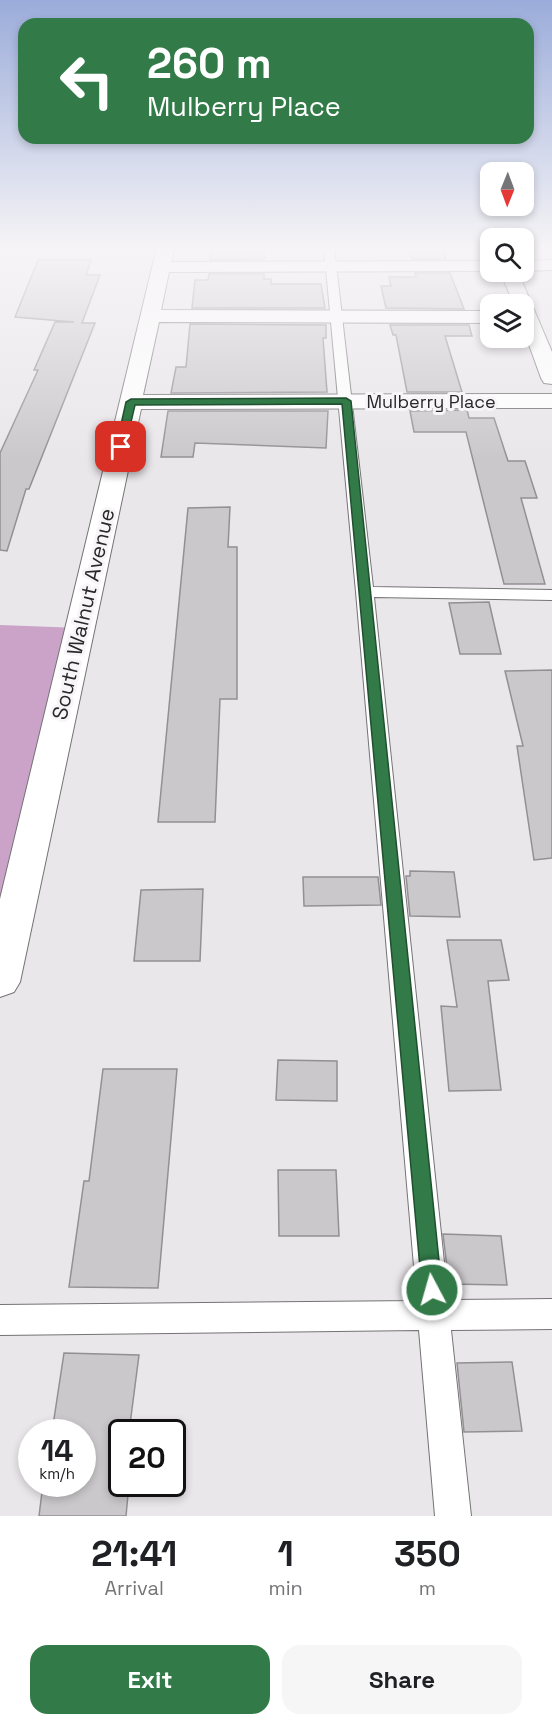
<!DOCTYPE html>
<style>
body{margin:0;font-family:"Space Grotesk",sans-serif;background:#f6f6f6;color:#202124;height:100vh;display:flex;flex-direction:column;font-size:22px;white-space:nowrap}
*{box-sizing:border-box;margin:0}
p{font-size:20px;color:#757577}
.icon{flex:none;width:33px;height:33px;fill:none;stroke:currentColor;stroke-width:2;stroke-linecap:round;stroke-linejoin:round}
.map{position:relative;height:1516px;overflow:hidden}
.panel{display:flex;flex-direction:column;background:#fff;flex:1}
.panel>*{flex:none}
.banner{position:absolute;left:18px;top:18px;width:516px;height:126px;border-radius:18px;box-shadow:0 3px 9px #0003;background:#327b49;color:#fff;overflow:hidden}
.needle{width:39px;rotate:181deg}
.fabs{position:absolute;left:480px;top:162px;display:grid;gap:12px}
.fabs a{display:grid;place-items:center;width:54px;height:54px;border-radius:12px;background:#fff;box-shadow:0 3px 9px #0003;font-size:30px}
.speed{position:absolute;left:18px;top:1419px;display:flex;gap:12px;font-size:30px;font-weight:700;text-align:center}
.speed>*{display:grid;place-content:center;width:78px;height:78px;border-radius:50%;background:#fff;box-shadow:0 3px 9px #0003;line-height:1}
.speed small{font-size:15px;font-weight:400}
.speed .limit{border:3px solid #111;border-radius:9px;background:#fff;color:#111}
.pin{position:absolute;display:grid;place-items:center;width:51px;height:51px;color:#fff;margin:-26px;border-radius:12px;box-shadow:0 3px 9px #0006}
.me{position:absolute;width:66px;margin:-33px;rotate:354deg;stroke-linejoin:round;filter:drop-shadow(0 0 4px #0008)}
.turn{display:flex;align-items:center;gap:21px;height:126px;padding:0 30px;font-size:27px}
.turn .icon{width:78px;height:78px;stroke-width:2.5}
.turn b{display:block;font-size:42px;line-height:51px}
.eta{display:flex;justify-content:space-evenly;align-items:center;height:102px;text-align:center}
.eta b{font-size:36px;font-weight:800;line-height:42px}
.action{display:flex;gap:12px;margin-top:auto;padding:12px 30px}
.action a{flex:1;height:69px;border-radius:18px;background:#327b49;color:#fff;font-size:24px;font-weight:800;line-height:69px;text-align:center}
.action a+a{background:#f6f6f6;color:#202124}
.map>svg:first-child{display:block}
.forest{fill:#cba3c9}
.building{fill:#cbc8cb;stroke:#939093;stroke-width:1.5}
.lines{fill:none;stroke-linecap:round;stroke-linejoin:round}
.lane-casing{stroke:#757375;stroke-width:2}
.street-casing{stroke:#757375;stroke-width:2}
.lane{fill:#fff;fill-rule:evenodd}
.street{fill:#fff;fill-rule:evenodd}
.route{fill:#327b49;stroke:#20502f;stroke-width:1.5}
.labels{text-anchor:middle;dominant-baseline:central;stroke-width:6;stroke-linejoin:round;paint-order:stroke}
.far-street-label{font-size:18px;fill:#292829;stroke:#f8f5f8}
.street-label{font-size:21px;fill:#292829;stroke:#f8f5f8}
</style>
<div class="map">
<svg width="552" height="1516" viewBox="0 0 552 1516">
<rect width="100%" height="100%" fill="#eae7ea"/>
<!-- forest -->
<path class="forest" d="M 0,625 L 80,628 L 0,981 Z"/>
<!-- building -->
<path class="building" d="M 211,247 L 264,247 L 264,259 L 210,260 Z
M 409,249 L 443,249 L 446,259 L 412,259 Z
M 38,260 L 91,260 L 86,275 L 100,275 L 82,323 L 95,323 L 29,489 L 26,489 L 7,551 L 0,550 L 0,453 L 38,370 L 34,370 L 55,322 L 74,322 L 15,317 Z
M 415,273 L 450,273 L 464,309 L 386,308 L 381,286 L 391,286 L 389,277 L 416,277 Z
M 209,274 L 264,274 L 264,279 L 271,279 L 271,284 L 321,284 L 325,308 L 192,308 L 195,280 L 208,280 Z
M 190,324 L 326,325 L 326,338 L 323,338 L 327,392 L 171,393 L 176,367 L 186,367 Z
M 390,325 L 469,325 L 472,336 L 445,336 L 462,392 L 407,392 L 396,335 L 393,335 Z
M 467,410 L 469,418 L 494,418 L 508,461 L 525,461 L 537,498 L 521,498 L 545,584 L 504,584 L 466,432 L 414,432 L 410,411 Z
M 168,411 L 328,411 L 326,448 L 195,443 L 193,457 L 161,457 Z
M 230,507 L 228,547 L 237,547 L 237,699 L 220,699 L 215,822 L 158,822 L 188,508 Z
M 489,602 L 501,654 L 460,654 L 449,603 Z
M 552,670 L 552,858 L 534,860 L 517,746 L 523,746 L 505,671 Z
M 410,871 L 454,872 L 460,917 L 410,916 L 406,876 L 410,876 Z
M 303,877 L 378,877 L 381,905 L 304,906 Z
M 203,889 L 200,961 L 134,961 L 141,890 Z
M 447,940 L 501,940 L 509,980 L 488,981 L 501,1090 L 449,1091 L 441,1006 L 457,1007 Z
M 278,1060 L 337,1061 L 337,1101 L 276,1100 Z
M 103,1069 L 177,1069 L 158,1288 L 69,1287 L 84,1181 L 89,1181 Z
M 278,1170 L 336,1170 L 339,1236 L 279,1236 Z
M 443,1234 L 501,1236 L 507,1285 L 449,1284 Z
M 64,1353 L 139,1355 L 129,1432 L 122,1432 L 122,1484 L 129,1484 L 126,1516 L 39,1516 L 43,1484 L 82,1484 L 82,1432 L 52,1432 Z
M 512,1362 L 522,1431 L 464,1432 L 457,1363 Z"/>
<g class="lines">
<defs>
<path id="lane" d="M 324,247 L 334,247 L 373,587 L 552,590 L 552,600 L 374,597 L 448,1300 L 552,1299 L 552,1329 L 451,1330 L 471,1516 L 435,1516 L 419,1330 L 0,1335 L 0,1305 L 417,1301 L 356,592 Z"/>
<path id="street" d="M 157,247 L 175,247 L 171,262 L 490,261 L 490,271 L 169,272 L 161,310 L 490,311 L 490,323 L 159,322 L 143,395 L 552,394 L 552,408 L 141,409 L 20,982 L 14,992 L 0,997 L 0,899 Z
M 552,260 L 552,270 L 524,271 L 524,261 Z
M 500,272 L 518,272 L 552,352 L 552,384 L 544,383 L 541,378 L 524,331 L 524,304 L 514,304 Z"/>
</defs>
<!-- lane casing -->
<use href="#lane" class="lane-casing"/>
<!-- street casing -->
<use href="#street" class="street-casing"/>
<!-- lane -->
<use href="#lane" class="lane"/>
<!-- street -->
<use href="#street" class="street"/>
</g>
<!-- sky -->
<linearGradient id="sky" x2="0" y2="1"><stop stop-color="#9bacda"/><stop offset="0.54" stop-color="#f6f4f6"/><stop offset="1" stop-color="#f6f4f6" stop-opacity="0"/></linearGradient>
<rect width="552" height="459" fill="url(#sky)"/>
<!-- route -->
<path class="route" d="M 346,398 L 351,401 L 442,1290 L 439,1297 L 432,1299 L 425,1297 L 422,1290 L 342,404 L 135,405 L 125,447 L 121,450 L 116,447 L 126,402 L 131,399 Z"/>
<g class="labels">
<!-- far-street labels -->
<g class="far-street-label">
<text x="431" y="401">Mulberry Place</text>
</g>
<!-- street labels -->
<g class="street-label">
<text transform="translate(83 614) rotate(-77)">South Walnut Avenue</text>
</g>
</g>
</svg>
<div class="fabs">
<a><svg class="needle" viewBox="-14 -14 28 28"><path d="M0-13l5 13h-10z" fill="#e53935"/><path d="M0 13l5-13h-10z" fill="#757577"/></svg></a>
<a><svg class="icon" aria-label="search" viewBox="0 0 24 24"><circle cx="10" cy="10" r="6"/><path d="M15 15l6 6"/></svg></a>
<a><svg class="icon" aria-label="layers" viewBox="0 0 24 24"><path d="M12 4l9 5-9 5-9-5zM3 14l9 5 9-5"/></svg></a>
</div>
<div class="speed"><div>14<small>km/h</small></div><div class="limit">20</div></div>
<div class="pin" style="left:121px;top:447px;background:#d93025"><svg class="icon" aria-label="arrive" viewBox="0 0 24 24"><path d="M6 21V4h12l-3 4 3 4H6"/></svg></div>
<svg class="me" style="left:432px;top:1290px" viewBox="-20 -20 40 40"><circle r="17" fill="#327b49" stroke="#fff" stroke-width="3"/><path d="M0-11L8 9 0 5-8 9z" fill="#fff"/></svg>
<div class="banner">
<div class="turn"><svg class="icon" aria-label="left" viewBox="0 0 24 24"><path d="M17 20v-9H6M10 6l-5 5 5 5"/></svg><div><b>260 m</b>Mulberry Place</div></div>
</div>
</div>
<section class="panel">
<div class="eta">
<div><b>21:41</b><p>Arrival</p></div>
<div><b>1</b><p>min</p></div>
<div><b>350</b><p>m</p></div>
</div>
<div class="action"><a>Exit</a><a>Share</a></div>
</section>
